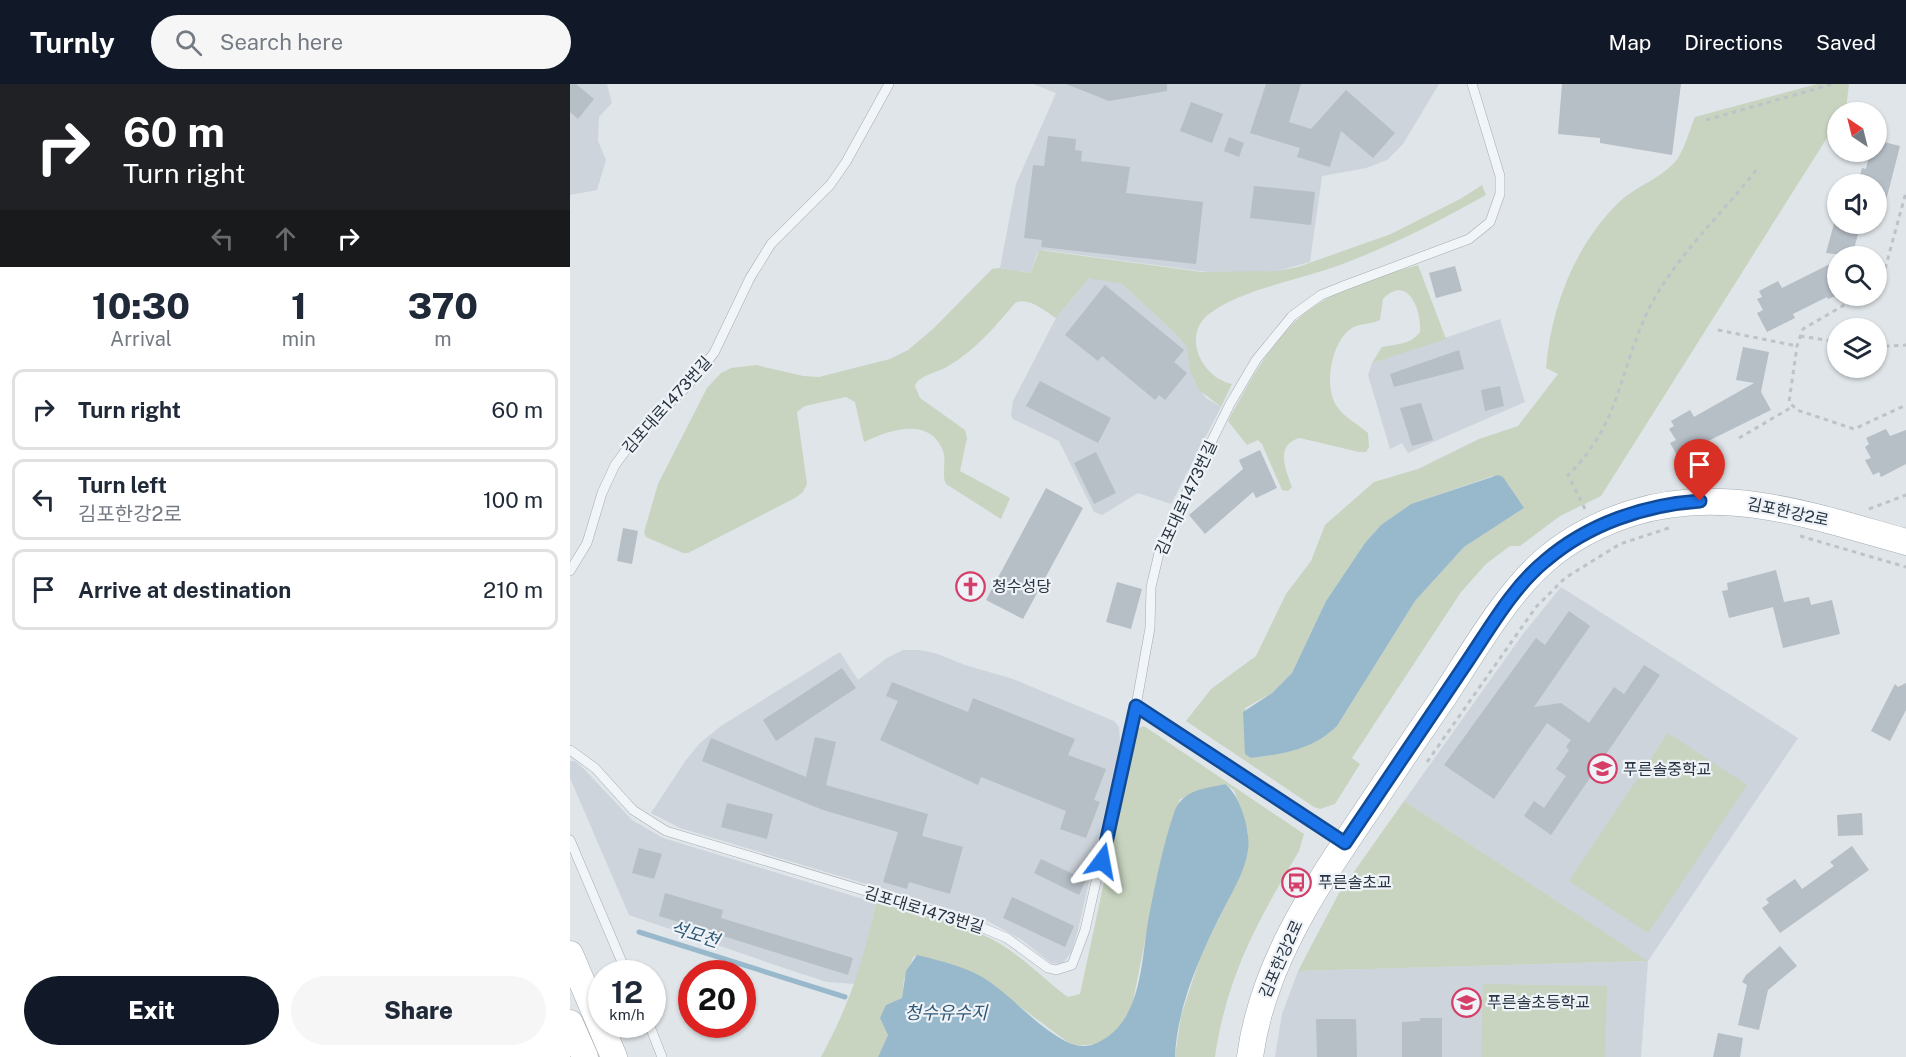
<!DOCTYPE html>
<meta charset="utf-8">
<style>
body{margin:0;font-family:"Public Sans","Noto Sans KR",sans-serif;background:#f6f6f7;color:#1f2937;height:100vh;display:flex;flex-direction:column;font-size:22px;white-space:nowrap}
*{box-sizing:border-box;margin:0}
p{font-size:20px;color:#747a83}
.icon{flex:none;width:33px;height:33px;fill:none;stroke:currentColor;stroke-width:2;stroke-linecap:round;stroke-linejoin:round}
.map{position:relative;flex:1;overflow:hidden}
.panel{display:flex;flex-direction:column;background:#fff;width:570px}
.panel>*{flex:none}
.hud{background:#202124;color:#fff;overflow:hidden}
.needle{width:39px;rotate:325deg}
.controls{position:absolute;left:1257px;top:18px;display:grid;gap:12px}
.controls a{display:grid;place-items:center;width:60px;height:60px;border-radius:50%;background:#fff;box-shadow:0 2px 4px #0004;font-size:30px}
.speed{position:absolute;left:18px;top:876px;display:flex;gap:12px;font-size:30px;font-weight:700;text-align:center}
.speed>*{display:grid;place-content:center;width:78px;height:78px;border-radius:50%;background:#fff;box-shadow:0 2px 4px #0004;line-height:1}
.speed small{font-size:15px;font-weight:400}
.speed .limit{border:9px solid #d22;background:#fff;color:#111}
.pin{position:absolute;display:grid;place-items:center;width:51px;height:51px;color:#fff;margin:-62px -26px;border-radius:50% 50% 50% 0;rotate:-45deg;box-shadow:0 0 6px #0007}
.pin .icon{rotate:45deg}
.me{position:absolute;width:66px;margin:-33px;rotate:13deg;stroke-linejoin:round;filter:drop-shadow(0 0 4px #0008)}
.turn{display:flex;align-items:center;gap:21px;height:126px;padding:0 24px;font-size:27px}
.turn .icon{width:78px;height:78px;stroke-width:2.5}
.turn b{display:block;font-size:42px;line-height:51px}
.lanes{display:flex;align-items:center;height:57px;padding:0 24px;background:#0003;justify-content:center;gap:30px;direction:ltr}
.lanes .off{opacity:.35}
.eta{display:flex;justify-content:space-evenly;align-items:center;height:102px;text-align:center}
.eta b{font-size:36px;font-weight:800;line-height:42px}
.button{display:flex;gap:12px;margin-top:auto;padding:12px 24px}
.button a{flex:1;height:69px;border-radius:36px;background:#111827;color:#fff;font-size:24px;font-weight:800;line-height:69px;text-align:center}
.button a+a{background:#f6f6f7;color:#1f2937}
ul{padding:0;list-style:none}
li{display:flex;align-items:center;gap:18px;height:81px;margin:0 12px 9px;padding:0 12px;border:3px solid #e0e1e3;border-radius:12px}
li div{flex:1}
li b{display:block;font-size:22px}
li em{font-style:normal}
header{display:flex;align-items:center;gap:36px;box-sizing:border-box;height:84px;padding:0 30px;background:#111827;color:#fff}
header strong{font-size:28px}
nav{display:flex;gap:33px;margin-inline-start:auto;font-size:21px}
.search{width:420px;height:54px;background:#f6f6f7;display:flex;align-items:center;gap:15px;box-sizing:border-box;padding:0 21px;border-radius:33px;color:#747a83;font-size:22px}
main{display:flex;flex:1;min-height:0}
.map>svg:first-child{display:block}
.built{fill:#cdd4db}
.green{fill:#c8d4c0;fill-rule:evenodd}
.water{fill:#98b8cb}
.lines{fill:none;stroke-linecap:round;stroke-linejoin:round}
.stream{stroke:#98b8cb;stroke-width:5}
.building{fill:#b6bec6}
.lane-casing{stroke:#a4acb3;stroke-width:10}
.secondary-casing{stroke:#a4acb3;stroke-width:27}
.path{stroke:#bdc3c8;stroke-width:3;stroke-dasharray:4.5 4.5;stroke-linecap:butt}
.lane{stroke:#f2f5f7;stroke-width:9}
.secondary{stroke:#fff;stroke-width:26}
.route-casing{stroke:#114b97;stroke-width:15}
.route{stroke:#1a73e8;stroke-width:10}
.labels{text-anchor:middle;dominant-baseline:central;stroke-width:4.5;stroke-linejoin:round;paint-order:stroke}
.street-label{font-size:16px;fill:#273441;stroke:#eff3f7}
.poi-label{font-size:16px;fill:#273441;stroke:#eff3f7;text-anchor:start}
.water-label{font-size:18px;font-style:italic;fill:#2f5977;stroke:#eff3f7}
</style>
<header>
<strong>Turnly</strong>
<div class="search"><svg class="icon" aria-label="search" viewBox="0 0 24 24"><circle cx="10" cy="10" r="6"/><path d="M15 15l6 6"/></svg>Search here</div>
<nav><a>Map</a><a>Directions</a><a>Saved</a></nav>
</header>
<main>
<section class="panel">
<div class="hud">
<div class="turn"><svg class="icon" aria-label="right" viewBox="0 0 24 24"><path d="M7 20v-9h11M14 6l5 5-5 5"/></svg><div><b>60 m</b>Turn right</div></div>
<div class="lanes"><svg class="icon off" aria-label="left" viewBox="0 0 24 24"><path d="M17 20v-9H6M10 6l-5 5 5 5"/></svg><svg class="icon off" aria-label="ahead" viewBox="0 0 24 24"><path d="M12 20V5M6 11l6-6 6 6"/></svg><svg class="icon" aria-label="right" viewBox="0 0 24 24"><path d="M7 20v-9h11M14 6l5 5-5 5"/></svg></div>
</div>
<div class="eta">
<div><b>10:30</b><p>Arrival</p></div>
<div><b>1</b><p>min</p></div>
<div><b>370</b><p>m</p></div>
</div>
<ul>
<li><svg class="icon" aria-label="right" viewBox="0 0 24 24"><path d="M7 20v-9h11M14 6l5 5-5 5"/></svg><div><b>Turn right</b></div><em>60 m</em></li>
<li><svg class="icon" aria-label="left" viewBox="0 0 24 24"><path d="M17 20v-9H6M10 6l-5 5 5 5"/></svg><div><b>Turn left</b><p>김포한강2로</p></div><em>100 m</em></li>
<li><svg class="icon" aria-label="arrive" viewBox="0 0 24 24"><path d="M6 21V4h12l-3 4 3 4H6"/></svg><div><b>Arrive at destination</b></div><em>210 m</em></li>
</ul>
<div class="button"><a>Exit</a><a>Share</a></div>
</section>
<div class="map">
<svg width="1336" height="973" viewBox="0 0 1336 973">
<rect width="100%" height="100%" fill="#dfe5e9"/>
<!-- built -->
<path class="built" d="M 0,0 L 37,0 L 42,19 L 29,33 L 28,57 L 36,76 L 27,106 L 0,111 Z
M 463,0 L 869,0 L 833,60 L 817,76 L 796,84 L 752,92 L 740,178 L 707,187 L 653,190 L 474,166 L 467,169 L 461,189 L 430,184 L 446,100 L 486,9 Z
M 523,193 L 552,200 L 605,249 L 617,263 L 624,297 L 636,314 L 651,323 L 601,420 L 568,409 L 532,431 L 524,428 L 489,357 L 443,335 L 441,331 L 443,317 L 486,234 L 519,194 Z
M 930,235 L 955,318 L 838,369 L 832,359 L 820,365 L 798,291 L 802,279 Z
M 991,503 L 1228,654 L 1078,877 L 1071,973 L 705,973 L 712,930 L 728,887 L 1077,877 L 834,717 L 953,550 Z
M 333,566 L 349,566 L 365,569 L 395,581 L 443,595 L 544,637 L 549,643 L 550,659 L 508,846 L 501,869 L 492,880 L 481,879 L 452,856 L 416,836 L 110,744 L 81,729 L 116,676 L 130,659 L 151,642 L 270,568 L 288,596 L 317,574 Z
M 0,677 L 5,677 L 14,685 L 62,736 L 93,754 L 306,819 L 295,870 L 285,900 L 257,898 L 226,888 L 59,831 L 0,694 Z"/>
<!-- green -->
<path class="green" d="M 1247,0 L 1279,0 L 1276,25 L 1274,28 L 1268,28 L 1267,38 L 1031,412 L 990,432 L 950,462 L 940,462 L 916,480 L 891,508 L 782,674 L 790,680 L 765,720 L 750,725 L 744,723 L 616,637 L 641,605 L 686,572 L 716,510 L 741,477 L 755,441 L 804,398 L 848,385 L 909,355 L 948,342 L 988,290 L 976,284 C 981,224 1004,163 1048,119 C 1064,103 1088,96 1104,79 C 1114,69 1119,47 1125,33 ZM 923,392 L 954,424 L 894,463 L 845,517 L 767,642 C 738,666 717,669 681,674 L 675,624 L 702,609 L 722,589 L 756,517 L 795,459 L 811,441 L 841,420 Z
M 912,101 L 916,111 C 868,138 819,163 767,182 C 729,196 669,206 639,230 C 611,252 632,294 662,300 L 651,323 L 628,305 L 620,287 L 617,263 L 605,249 L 552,200 L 519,194 L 486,234 C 475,227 458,212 445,219 C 425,243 406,265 380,281 C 370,288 348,291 345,302 L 350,314 L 395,346 L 397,354 L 390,387 L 440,414 L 431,435 L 376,400 C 371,390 377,378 373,367 C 360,332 319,346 294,358 L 285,318 L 276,313 L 235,322 L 227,328 L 237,400 L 233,408 L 225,414 L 118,469 L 113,469 L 76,453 L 74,448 L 88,400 L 137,304 L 151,289 L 161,284 L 186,281 L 233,292 L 249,293 L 320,275 L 338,266 L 364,244 L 422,185 L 430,184 L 461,189 L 469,166 L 632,188 L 707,187 L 728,183 L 821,150 L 892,114 Z
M 848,181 L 876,255 L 802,279 L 812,263 C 827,260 840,261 850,248 C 852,227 838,189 813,215 L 810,236 C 800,241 787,239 779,246 C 761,261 754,302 766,321 C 773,333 788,340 798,349 L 799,363 L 796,368 L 789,368 L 730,354 C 705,360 715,385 722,403 L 718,407 L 712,406 L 692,360 L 688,356 L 677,361 L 658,337 C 677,302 698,262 728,235 C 760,206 807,193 848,181 Z
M 574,642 L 734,750 L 729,767 C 688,837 657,890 645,973 L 605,973 L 611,932 L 631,871 L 668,796 L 678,748 L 664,706 L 655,700 L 610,715 L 592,772 L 562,922 L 548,946 L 536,955 L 526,960 L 503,962 L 406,890 L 344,872 L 334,895 L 332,914 L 316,921 L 318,951 L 308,973 L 251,973 C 280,919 293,879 306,819 C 348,830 395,838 432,861 C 456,876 475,896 498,913 L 510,910 L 565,654 L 569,644 Z
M 1098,649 L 1177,701 L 1078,849 L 999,797 Z
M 834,717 L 1078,877 L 728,887 L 769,809 Z
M 913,900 L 1037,902 L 1035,973 L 911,973 Z"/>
<!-- water -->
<path class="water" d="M 928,391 L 933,393 L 954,424 L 894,463 L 845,517 L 767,642 C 742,666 713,670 681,674 L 675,670 L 673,628 L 702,609 L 722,589 L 756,517 L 795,459 L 811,441 L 841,420 Z
M 655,700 C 670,711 681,747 678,766 C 675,788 661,810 651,830 C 629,874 607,923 605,973 L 308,973 L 318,951 L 310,934 L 316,921 L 332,914 L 336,887 L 347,871 C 371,877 399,883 420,898 C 445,916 467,942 495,957 C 506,963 518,964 529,958 C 573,936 571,875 579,832 C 586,797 593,760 605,726 C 615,705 634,705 655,700 Z"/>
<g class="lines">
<!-- stream -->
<path class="stream" d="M 69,848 L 275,913"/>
</g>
<!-- building -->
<path class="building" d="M 0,0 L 6,0 L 24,15 L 8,35 L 0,28 Z
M 496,0 L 597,0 L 597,7 L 539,17 Z
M 696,0 L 731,0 L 719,38 L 741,45 L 776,6 L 825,49 L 803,74 L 771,47 L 760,83 L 727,73 L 730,64 L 680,49 Z
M 992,0 L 1111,0 L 1102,71 L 1030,59 L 1030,54 L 988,50 Z
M 621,18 L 653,30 L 642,59 L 610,47 Z
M 478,52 L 506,55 L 505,66 L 512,67 L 511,77 L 560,83 L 556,109 L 633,118 L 626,180 L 471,163 L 472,156 L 454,154 L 463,81 L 474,82 Z
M 659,53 L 674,59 L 669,73 L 654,67 Z
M 1306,56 L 1330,62 L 1311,136 L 1306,135 L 1306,100 L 1288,99 L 1292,84 L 1296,85 L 1300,68 L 1306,68 Z
M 684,102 L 745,108 L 741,141 L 680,134 Z
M 1265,136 L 1268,140 L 1290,143 L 1282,172 L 1256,169 Z
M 1268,176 L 1268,211 L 1258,215 L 1257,213 L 1223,230 L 1225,234 L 1197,248 L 1187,229 L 1193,226 L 1187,215 L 1192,213 L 1189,207 L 1208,197 L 1212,204 Z
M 885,182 L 892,207 L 866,214 L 859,189 Z
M 535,201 L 614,266 L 604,278 L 617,289 L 595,316 L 589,311 L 585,316 L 532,272 L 528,277 L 495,251 Z
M 1173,263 L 1199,268 L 1191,308 L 1201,326 L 1136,358 L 1139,362 L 1117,374 L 1114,370 L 1108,373 L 1100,359 L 1106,356 L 1099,345 L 1104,342 L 1101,337 L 1120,326 L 1124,333 L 1184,299 L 1166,296 Z
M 889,266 L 894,285 L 824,303 L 820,290 Z
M 470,297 L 541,334 L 528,359 L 456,322 Z
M 930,302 L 934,322 L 915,327 L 911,306 Z
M 851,319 L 863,356 L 842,362 L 830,324 Z
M 1316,345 L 1320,352 L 1336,346 L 1336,380 L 1311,393 L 1309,388 L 1303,391 L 1295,376 L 1301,374 L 1295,363 L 1299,360 L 1296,354 Z
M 690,366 L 707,404 L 686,414 L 683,408 L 635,450 L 619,431 L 673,385 L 669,376 Z
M 526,368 L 546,409 L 524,420 L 504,379 Z
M 476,404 L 513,424 L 453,535 L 416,516 Z
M 53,444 L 68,447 L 62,480 L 47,477 Z
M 1206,486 L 1214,518 L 1239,513 L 1241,521 L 1262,516 L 1270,550 L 1213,564 L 1203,523 L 1159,534 L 1152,507 L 1158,506 L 1157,499 Z
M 547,498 L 572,505 L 561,545 L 536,538 Z
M 999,527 L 1020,542 L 964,623 L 991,619 L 1019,639 L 1044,603 L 1054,610 L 1074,581 L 1090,591 L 981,751 L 954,732 L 964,717 L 974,724 L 996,692 L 986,685 L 999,666 L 996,663 L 1001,656 L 977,639 L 924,715 L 874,681 L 966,554 L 975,561 Z
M 272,584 L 286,604 L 206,657 L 193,636 Z
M 322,598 L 398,628 L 403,614 L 505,655 L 498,671 L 536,685 L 524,716 L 530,718 L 516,754 L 490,745 L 496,727 L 411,693 L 408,701 L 310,656 L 328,617 L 316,612 Z
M 1336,599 L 1336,626 L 1320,657 L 1301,647 L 1325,600 L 1328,603 Z
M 245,653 L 266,658 L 256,701 L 358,730 L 352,752 L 393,763 L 380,810 L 339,798 L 337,805 L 313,798 L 328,748 L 253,726 L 132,677 L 141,654 L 236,693 Z
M 157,719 L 203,730 L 197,755 L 151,743 Z
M 1292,729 L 1293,751 L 1268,752 L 1267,731 Z
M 1282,762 L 1299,786 L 1210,849 L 1192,824 L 1199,819 L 1196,815 L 1225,795 L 1232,805 L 1264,782 L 1260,778 Z
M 69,764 L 92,770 L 84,795 L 62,789 Z
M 471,775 L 516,796 L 509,811 L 464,789 Z
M 95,809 L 153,826 L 151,834 L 283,874 L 278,891 L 89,832 Z
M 442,813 L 504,842 L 495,863 L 433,834 Z
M 1210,862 L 1227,882 L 1198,906 L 1189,946 L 1168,941 L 1177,901 L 1172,898 L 1176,891 Z
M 850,934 L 872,934 L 872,973 L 832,973 L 832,938 L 850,937 Z
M 746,935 L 786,935 L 787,973 L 747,973 Z
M 1148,949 L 1173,954 L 1170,973 L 1143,973 Z"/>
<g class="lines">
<defs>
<path id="lane" d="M 0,487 L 17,459 L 32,409 L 45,381 L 65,354 L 119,300 L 144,269 L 180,194 L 201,160 L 260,101 L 276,78 L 319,0
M 566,622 L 775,759
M 0,666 L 25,684 L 63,726 L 96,747 L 399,838 L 437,854 L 478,884 L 486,886 L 502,881 L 515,846 L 566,622 L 580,544 L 581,503 L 589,469 L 623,395 L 660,320 L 686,276 L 722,232 L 751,211 L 776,201 L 899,155 L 920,138 L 930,110 L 930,92 L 902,0
M 0,756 L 57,890
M 79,940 L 92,973"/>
<path id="secondary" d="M 0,870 L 44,973
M 0,939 L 15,973
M 680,973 C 692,883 742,808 792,734 C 819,694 845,654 873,614 C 902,570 934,513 973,478 C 998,456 1031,439 1062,429 C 1156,400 1246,433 1336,458"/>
</defs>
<!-- lane casing -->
<use href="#lane" class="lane-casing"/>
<!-- secondary casing -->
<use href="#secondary" class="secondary-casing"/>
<!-- path -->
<path class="path" d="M 1136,36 L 1263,0
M 1306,200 L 1315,185 L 1336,108
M 1290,212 L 1233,245 L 1227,262 L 1219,318 L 1227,326 L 1284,345 L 1336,321
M 1148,246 L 1227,262
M 1230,252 L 1268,258
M 1306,263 L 1336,261
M 1169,354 L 1222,323
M 1015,425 L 998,391 C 1053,338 1049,280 1083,217 C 1111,167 1152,130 1187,85
M 1299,425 L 1336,411
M 1230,452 L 1336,483
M 857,678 L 966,523 L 995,494 L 1050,460 L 1102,443"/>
<!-- lane -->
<use href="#lane" class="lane"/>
<!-- secondary -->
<use href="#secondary" class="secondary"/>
</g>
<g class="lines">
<defs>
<path id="route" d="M 532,777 L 566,622 L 775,759 C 816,699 856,638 897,578 C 920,544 943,503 975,477 C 1018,440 1074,421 1130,417"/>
</defs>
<!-- route casing -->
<use href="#route" class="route-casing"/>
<!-- route -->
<use href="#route" class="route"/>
</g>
<!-- icons -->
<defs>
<symbol id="church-ring" viewBox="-11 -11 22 22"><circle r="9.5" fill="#eff3f7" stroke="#d53e69" stroke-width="1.5"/><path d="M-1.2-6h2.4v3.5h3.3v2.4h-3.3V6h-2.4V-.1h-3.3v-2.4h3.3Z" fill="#d53e69"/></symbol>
<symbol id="school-ring" viewBox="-11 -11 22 22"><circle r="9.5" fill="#eff3f7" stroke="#d53e69" stroke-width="1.5"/><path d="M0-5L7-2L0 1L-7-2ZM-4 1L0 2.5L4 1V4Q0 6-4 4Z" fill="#d53e69"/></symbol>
<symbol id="bus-ring" viewBox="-11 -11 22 22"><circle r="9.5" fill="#eff3f7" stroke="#d53e69" stroke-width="1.5"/><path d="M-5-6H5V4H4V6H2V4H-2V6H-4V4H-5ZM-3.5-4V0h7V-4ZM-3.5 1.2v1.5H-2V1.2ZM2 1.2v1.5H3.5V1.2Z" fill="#d53e69"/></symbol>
</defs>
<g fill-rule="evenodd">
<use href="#church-ring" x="384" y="486" width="33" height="33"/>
<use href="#school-ring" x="1016" y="668" width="33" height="33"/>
<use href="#bus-ring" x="710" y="782" width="33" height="33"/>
<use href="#school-ring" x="880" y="902" width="33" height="33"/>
</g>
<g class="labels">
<!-- street labels -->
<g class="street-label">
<text transform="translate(97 321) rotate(-48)">김포대로1473번길</text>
<text transform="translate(616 414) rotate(-65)">김포대로1473번길</text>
<text transform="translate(1218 428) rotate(12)">김포한강2로</text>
<text transform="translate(354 826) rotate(17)">김포대로1473번길</text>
<text transform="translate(711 875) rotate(-66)">김포한강2로</text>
</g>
<!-- poi labels -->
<g class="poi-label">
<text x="422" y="502">청수성당</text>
<text x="1053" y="685">푸른솔중학교</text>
<text x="748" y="798">푸른솔초교</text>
<text x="917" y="918">푸른솔초등학교</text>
</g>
<!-- water labels -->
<g class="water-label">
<text transform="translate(125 850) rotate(17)">석모천</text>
<text x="376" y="928">청수유수지</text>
</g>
</g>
</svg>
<div class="controls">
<a><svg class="needle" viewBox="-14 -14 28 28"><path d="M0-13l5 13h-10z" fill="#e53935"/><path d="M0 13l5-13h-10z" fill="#747a83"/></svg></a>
<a><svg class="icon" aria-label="sound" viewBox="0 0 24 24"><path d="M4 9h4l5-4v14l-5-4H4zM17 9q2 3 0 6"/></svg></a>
<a><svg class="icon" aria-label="search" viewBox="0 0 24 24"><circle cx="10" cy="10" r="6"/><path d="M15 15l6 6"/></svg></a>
<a><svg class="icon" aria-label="layers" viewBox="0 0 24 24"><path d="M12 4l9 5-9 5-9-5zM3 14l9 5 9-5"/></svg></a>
</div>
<div class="speed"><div>12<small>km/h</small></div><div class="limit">20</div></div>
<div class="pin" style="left:1130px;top:417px;background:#d93025"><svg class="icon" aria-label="arrive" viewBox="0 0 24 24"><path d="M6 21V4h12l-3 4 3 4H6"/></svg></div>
<svg class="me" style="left:532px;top:777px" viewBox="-20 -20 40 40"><path d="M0-17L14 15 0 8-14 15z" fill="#1a73e8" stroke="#fff" stroke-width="4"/></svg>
</div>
</main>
